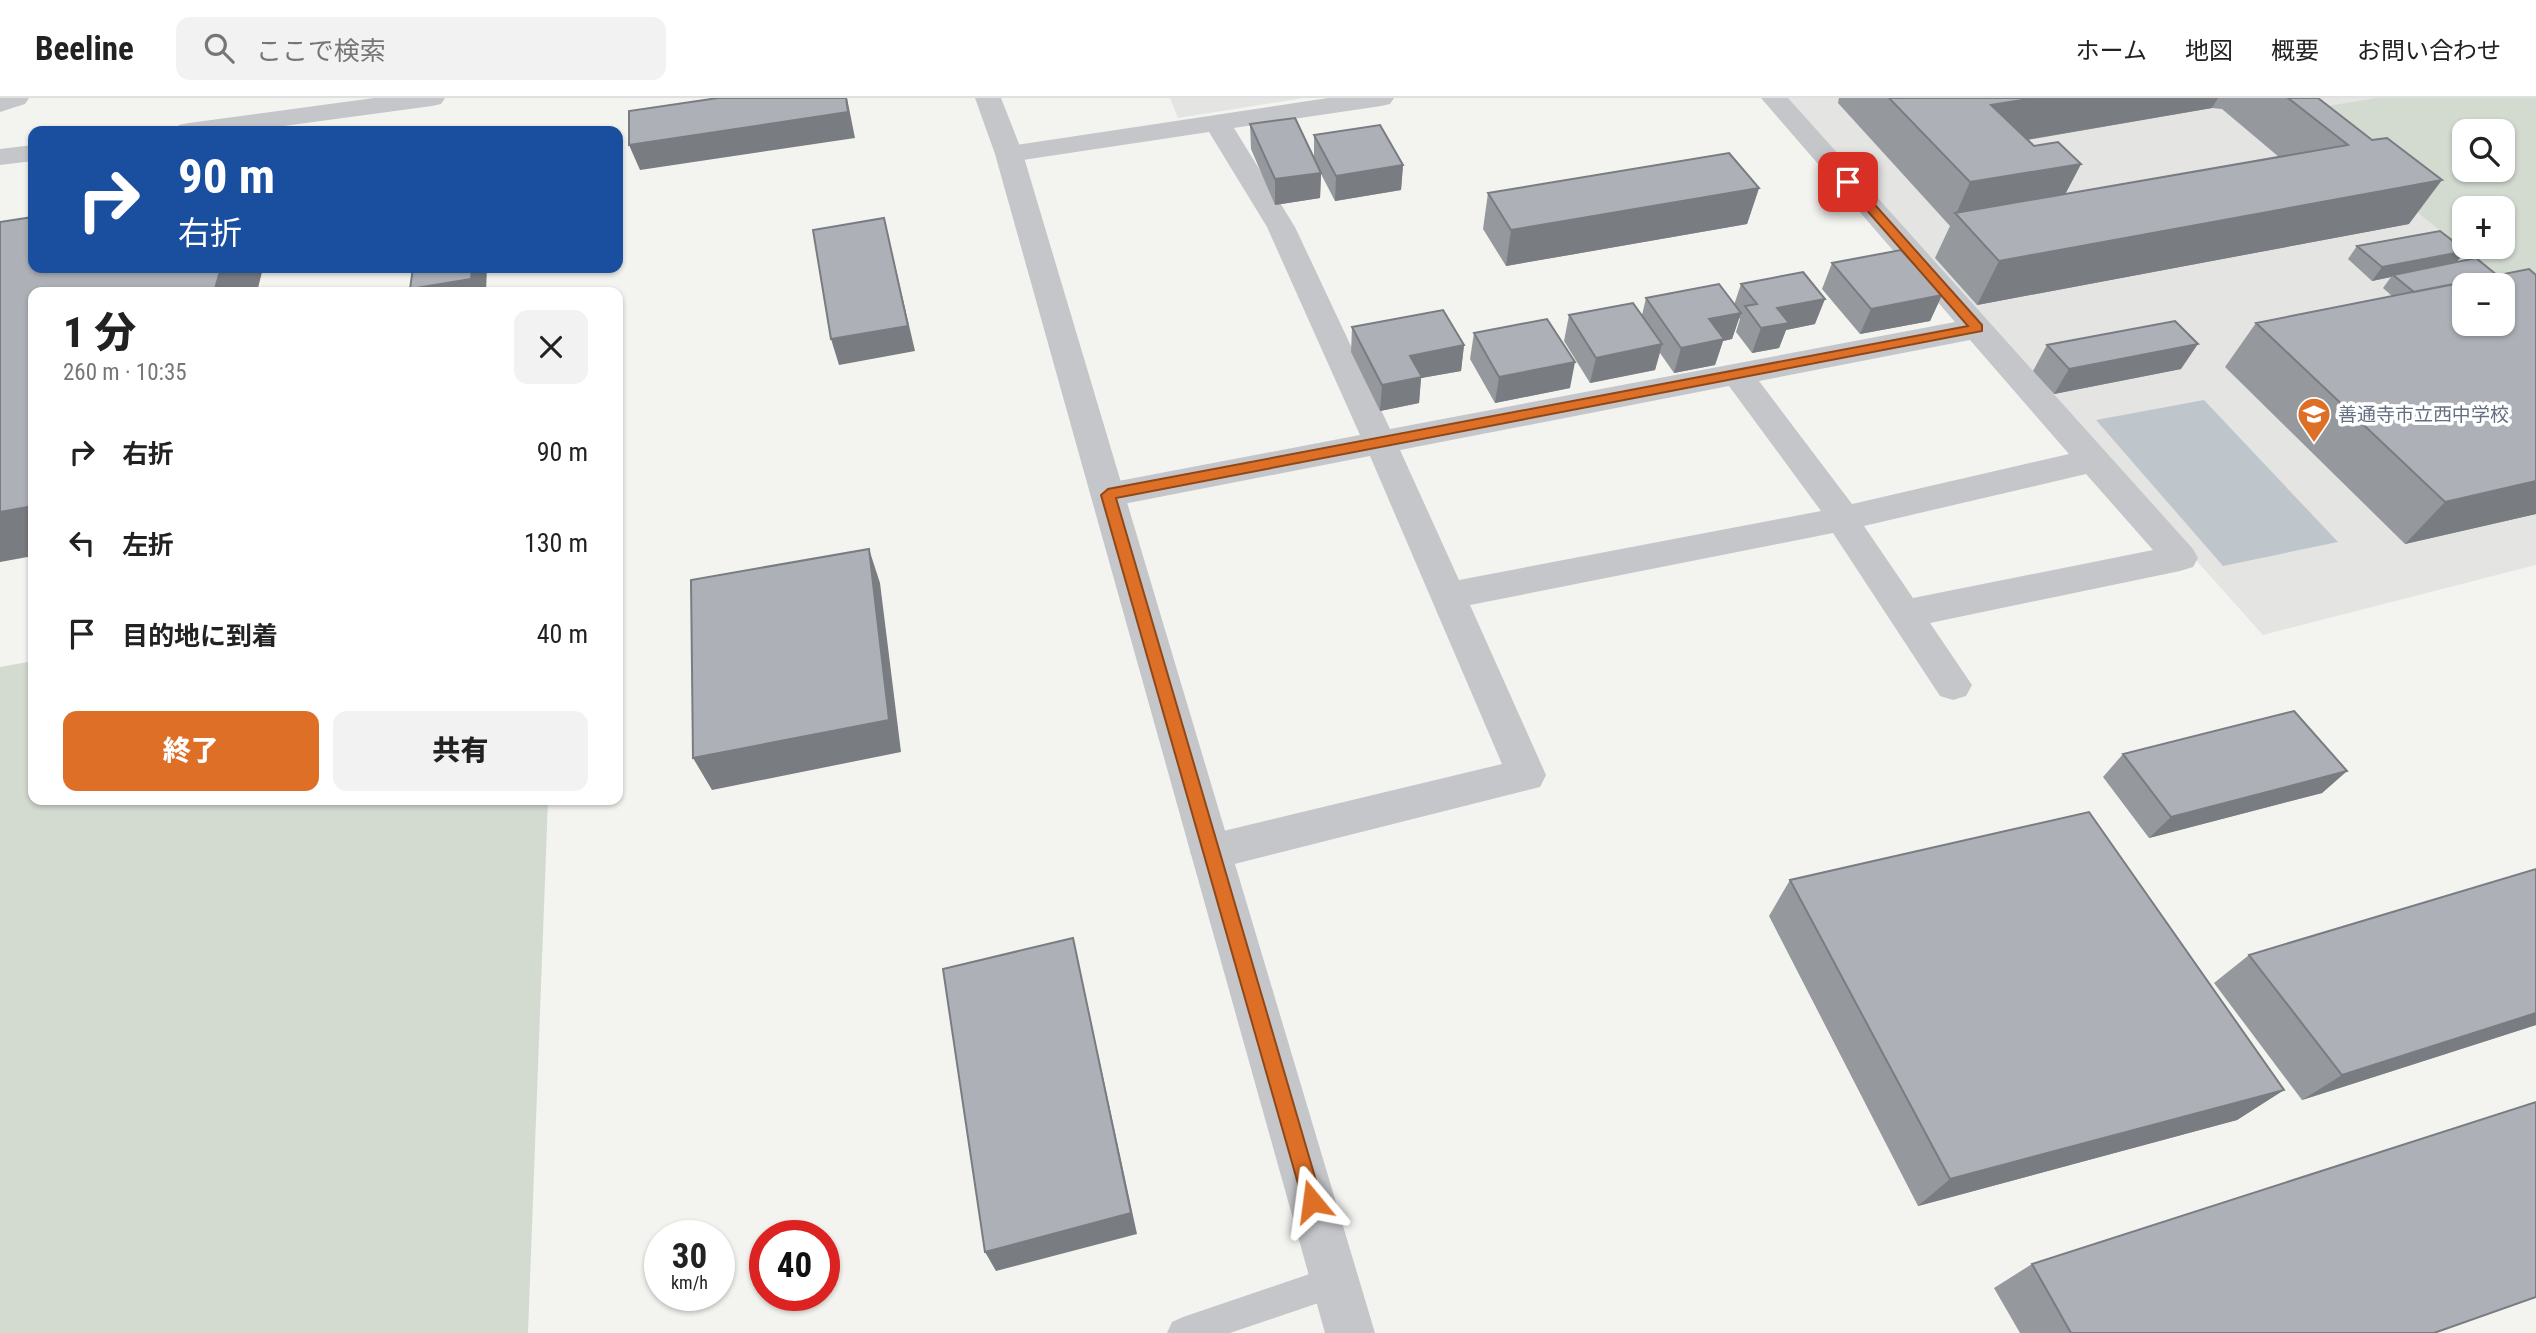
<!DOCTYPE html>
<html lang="ja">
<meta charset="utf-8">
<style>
body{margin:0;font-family:"Roboto Condensed","Noto Sans JP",sans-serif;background:#f2f2f2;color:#222;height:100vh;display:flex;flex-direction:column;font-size:26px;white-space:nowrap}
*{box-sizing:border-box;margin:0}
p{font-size:23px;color:#767676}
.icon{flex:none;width:38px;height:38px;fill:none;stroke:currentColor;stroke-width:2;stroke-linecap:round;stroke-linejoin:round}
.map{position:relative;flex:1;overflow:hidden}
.details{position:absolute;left:28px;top:189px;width:595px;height:518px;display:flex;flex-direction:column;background:#fff;border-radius:14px;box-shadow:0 2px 5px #0004}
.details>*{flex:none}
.hud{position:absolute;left:28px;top:28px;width:595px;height:147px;border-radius:14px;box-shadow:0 2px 5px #0004;background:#1a4fa0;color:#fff;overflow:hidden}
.tools{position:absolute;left:2452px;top:21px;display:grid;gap:14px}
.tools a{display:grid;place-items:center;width:63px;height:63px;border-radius:14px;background:#fff;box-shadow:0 2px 5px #0004;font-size:35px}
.speed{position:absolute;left:644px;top:1122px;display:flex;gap:14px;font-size:35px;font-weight:700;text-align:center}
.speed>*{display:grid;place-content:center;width:91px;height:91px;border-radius:50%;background:#fff;box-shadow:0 2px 5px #0004;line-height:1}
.speed small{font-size:18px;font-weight:400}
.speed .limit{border:10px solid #d22;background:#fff;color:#111}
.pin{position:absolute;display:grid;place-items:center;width:60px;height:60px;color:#fff;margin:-30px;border-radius:14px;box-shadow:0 4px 10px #0006}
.me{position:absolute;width:77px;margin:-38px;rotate:344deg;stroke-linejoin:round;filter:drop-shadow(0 0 5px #0008)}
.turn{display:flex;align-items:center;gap:24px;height:147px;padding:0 35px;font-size:32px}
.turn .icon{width:91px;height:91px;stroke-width:2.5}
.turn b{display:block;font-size:49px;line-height:60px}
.round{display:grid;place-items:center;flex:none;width:74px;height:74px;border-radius:14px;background:#f2f2f2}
.overview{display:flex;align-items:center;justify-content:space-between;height:119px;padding:0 35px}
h1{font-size:42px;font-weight:800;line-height:52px}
.action{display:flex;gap:14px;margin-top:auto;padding:14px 35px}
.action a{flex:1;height:80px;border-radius:14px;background:#dd6f27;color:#fff;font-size:28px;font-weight:800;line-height:80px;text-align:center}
.action a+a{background:#f2f2f2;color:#222}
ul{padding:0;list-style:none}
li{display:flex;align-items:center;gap:21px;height:91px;padding:0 35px}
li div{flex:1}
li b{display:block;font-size:26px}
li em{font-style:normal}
header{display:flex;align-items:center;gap:42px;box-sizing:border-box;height:98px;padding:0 35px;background:#fff;border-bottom:2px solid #e0e0e0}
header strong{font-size:33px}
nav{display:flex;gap:38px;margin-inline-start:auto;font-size:24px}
.search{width:490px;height:63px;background:#f2f2f2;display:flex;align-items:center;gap:18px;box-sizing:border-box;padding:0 24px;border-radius:14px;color:#767676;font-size:26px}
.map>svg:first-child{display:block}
.built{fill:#e4e4e3;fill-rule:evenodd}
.green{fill:#d3dbd1;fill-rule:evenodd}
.water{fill:#bec6cc}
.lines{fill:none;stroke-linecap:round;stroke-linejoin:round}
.service{fill:#c4c6ca;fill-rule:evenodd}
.minor{fill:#c4c6ca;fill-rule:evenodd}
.tertiary{fill:#c4c6ca;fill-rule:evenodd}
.wall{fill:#95989d;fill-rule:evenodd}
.shaded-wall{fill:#797c80}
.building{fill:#adb1b7;stroke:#797c80;stroke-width:2;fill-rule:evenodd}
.route{fill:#dd6f27;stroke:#904819;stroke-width:2}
.labels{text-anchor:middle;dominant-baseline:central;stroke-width:7;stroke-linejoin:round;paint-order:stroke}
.poi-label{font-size:19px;fill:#646f80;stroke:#fff;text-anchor:start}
</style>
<header>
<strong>Beeline</strong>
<div class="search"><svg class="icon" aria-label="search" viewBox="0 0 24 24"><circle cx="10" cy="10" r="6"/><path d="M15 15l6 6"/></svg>ここで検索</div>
<nav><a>ホーム</a><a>地図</a><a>概要</a><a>お問い合わせ</a></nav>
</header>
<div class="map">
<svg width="2536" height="1235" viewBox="0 0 2536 1235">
<rect width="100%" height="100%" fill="#f3f4f0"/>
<!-- built -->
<path class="built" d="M 1170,0 L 1304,0 L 1178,20 Z
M 1782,0 L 2536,0 L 2536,467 L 2263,537 ZM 2464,33 L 2502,33 L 2502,72 L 2464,72 ZM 2464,110 L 2502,110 L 2502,149 L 2464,149 ZM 2464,187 L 2502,187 L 2502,226 L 2464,226 Z"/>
<!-- green -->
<path class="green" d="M 2376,0 L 2536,0 L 2536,209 L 2292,14 ZM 2464,33 L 2502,33 L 2502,72 L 2464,72 ZM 2464,110 L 2502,110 L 2502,149 L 2464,149 Z
M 33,563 L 33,702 L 548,702 L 528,1235 L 0,1235 L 0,569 Z"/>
<!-- water -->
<path class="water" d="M 2204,302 L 2338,444 L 2223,468 L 2096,322 Z"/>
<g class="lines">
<!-- service -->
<path class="service" d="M 1336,1167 L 1347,1172 L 1352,1183 L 1347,1194 L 1336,1199 L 1230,1235 L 1167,1235 L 1172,1224 L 1183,1219 Z"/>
<!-- minor -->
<path class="minor" d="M 0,0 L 29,0 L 25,6 L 0,14 Z
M 374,0 L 445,0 L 441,6 L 432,8 L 246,33 L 176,33 L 179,27 L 189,25 Z
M 1328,0 L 1394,0 L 1390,6 L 1381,8 L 1234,30 L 1295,129 L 1390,331 L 1955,224 L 1761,0 L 1788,0 L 2193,451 L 2198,460 L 2193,469 L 2180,473 L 1930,525 L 1972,587 L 1966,598 L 1953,602 L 1940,598 L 1833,435 L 1470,507 L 1546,677 L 1540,689 L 1211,772 L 1196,767 L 1190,754 L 1196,741 L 1211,736 L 1502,666 L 1370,358 L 1108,409 L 1096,406 L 1091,397 L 1096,388 L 1108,385 L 1360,337 L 1267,129 L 1209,34 L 1009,64 L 999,62 L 995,56 L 999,50 L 1009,48 ZM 1970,242 L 2069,356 L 1852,406 L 1759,283 ZM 1729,288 L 1821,413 L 1459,482 L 1400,352 ZM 2086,376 L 2153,452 L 1913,500 L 1864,428 Z
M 33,47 L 33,63 L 0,67 L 0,51 Z"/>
<!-- tertiary -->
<path class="tertiary" d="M 975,0 L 1001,0 L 1023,56 L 1375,1235 L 1325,1235 L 995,56 Z"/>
</g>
<!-- wall -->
<path class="wall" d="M 1839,0 L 2318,0 L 2372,42 L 2409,126 L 1977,207 L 1935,160 L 1950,128 L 1838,5 ZM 2212,10 L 2222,11 L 2279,59 L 2065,96 L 2081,66 L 2034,48 L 2027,42 Z
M 1250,26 L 1314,59 L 1314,37 L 1403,67 L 1401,92 L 1335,103 L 1321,76 L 1320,100 L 1275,107 L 1251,51 Z
M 1759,90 L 1747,126 L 1506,168 L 1483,131 L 1488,95 Z
M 2357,148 L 2457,164 L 2536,416 L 2405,446 L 2225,269 L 2256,225 L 2392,198 L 2383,190 L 2391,179 L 2372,183 L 2348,161 Z
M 1832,165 L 1942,197 L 1930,223 L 1860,236 L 1822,191 Z
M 1741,186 L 1815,226 L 1786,232 L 1779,250 L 1752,255 L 1736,234 L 1740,221 L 1739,220 L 1732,241 L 1723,243 L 1715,267 L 1674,275 L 1660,255 L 1655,272 L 1590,285 L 1564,243 L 1569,217 L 1642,217 L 1646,200 L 1734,207 Z
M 1352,229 L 1464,247 L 1461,273 L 1421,280 L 1419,305 L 1380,313 L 1351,254 Z
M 1474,235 L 1570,290 L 1495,305 L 1470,261 Z
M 2047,247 L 2181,271 L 2054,296 L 2033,273 Z
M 2123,656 L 2347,673 L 2322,695 L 2149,740 L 2103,679 Z
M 1790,782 L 2284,992 L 2237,1022 L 1918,1108 L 1769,818 Z
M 2249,857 L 2536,927 L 2302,1002 L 2214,885 Z
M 2032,1166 L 2435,1235 L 2020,1235 L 1994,1190 Z"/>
<!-- shaded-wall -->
<path class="shaded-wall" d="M 847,0 L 855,40 L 640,72 L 629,47 Z
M 2035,0 L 2218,0 L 2212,10 L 1972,51 L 1991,7 Z
M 2081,66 L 2058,110 L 1956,116 L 1970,84 Z
M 1403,67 L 1401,92 L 1335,103 L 1336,78 Z
M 1321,75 L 1320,100 L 1275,107 L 1275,81 Z
M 2442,82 L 2409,126 L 1977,207 L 1999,163 Z
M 1759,90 L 1747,126 L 1506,168 L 1511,132 Z
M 884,120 L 915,253 L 839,267 L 831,241 Z
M 2466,153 L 2455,166 L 2393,177 L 2391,179 L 2372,183 L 2382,169 Z
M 221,170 L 263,170 L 257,194 L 214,194 Z
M 472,170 L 487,170 L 486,194 L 412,194 L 410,191 Z
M 1942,197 L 1930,223 L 1860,236 L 1871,211 Z
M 1825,201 L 1815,226 L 1786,232 L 1779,250 L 1752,255 L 1761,230 L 1777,210 Z
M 1741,215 L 1732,241 L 1723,243 L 1715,267 L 1674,275 L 1681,250 L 1709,221 Z
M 1662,246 L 1655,272 L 1590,285 L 1596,260 Z
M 2198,246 L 2181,271 L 2054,296 L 2069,271 Z
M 1464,247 L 1461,273 L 1421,280 L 1419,305 L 1380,313 L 1382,287 L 1410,258 Z
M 1575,264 L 1570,290 L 1495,305 L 1499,279 Z
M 2536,383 L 2536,416 L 2405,446 L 2445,404 Z
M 33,408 L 33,458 L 0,464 L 0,414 Z
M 869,451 L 880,485 L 901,654 L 712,692 L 693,660 Z
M 2347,673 L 2322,695 L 2149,740 L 2171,719 Z
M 1073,840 L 1137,1136 L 996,1173 L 985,1154 Z
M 2536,915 L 2536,927 L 2302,1002 L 2342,977 Z
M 2284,992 L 2237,1022 L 1918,1108 L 1950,1081 Z"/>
<!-- building -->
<path class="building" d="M 718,0 L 846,0 L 848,14 L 629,47 L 629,13 Z
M 1889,0 L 2035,0 L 1991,7 L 2034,48 L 2058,44 L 2081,66 L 1970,84 Z
M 2288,0 L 2318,0 L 2372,42 L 2387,40 L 2442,82 L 1999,163 L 1955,115 L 2348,47 Z
M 1295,20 L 1321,75 L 1275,81 L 1250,26 Z
M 1380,27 L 1403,67 L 1336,78 L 1314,37 Z
M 1729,55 L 1759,90 L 1511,132 L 1488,95 Z
M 33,119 L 33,170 L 221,170 L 214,194 L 33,194 L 33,408 L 0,414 L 0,124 Z
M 884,120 L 908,228 L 831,241 L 813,132 Z
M 2440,133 L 2466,153 L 2382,169 L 2357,148 Z
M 1901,152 L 1942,197 L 1871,211 L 1832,165 Z
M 2476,160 L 2498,178 L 2414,194 L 2393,177 Z
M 413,170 L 472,170 L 471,181 L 410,191 Z
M 2529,171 L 2536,177 L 2536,383 L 2445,404 L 2256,225 ZM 2464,187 L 2502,187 L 2502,226 L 2464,226 Z
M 1803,174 L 1825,201 L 1777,210 L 1789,225 L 1761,230 L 1745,208 L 1757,206 L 1741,186 Z
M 1719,186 L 1741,215 L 1709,221 L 1724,241 L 1681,250 L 1646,200 Z
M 1633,205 L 1662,246 L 1596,260 L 1569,217 Z
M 1443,212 L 1464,247 L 1410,258 L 1422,279 L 1382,287 L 1352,229 Z
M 1547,221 L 1575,264 L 1499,279 L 1474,235 Z
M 2175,223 L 2198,246 L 2069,271 L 2047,247 Z
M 869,451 L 889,622 L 693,660 L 691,482 Z
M 2294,613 L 2347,673 L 2171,719 L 2123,656 Z
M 2089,714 L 2284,992 L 1950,1081 L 1790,782 Z
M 2536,771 L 2536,915 L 2342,977 L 2249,857 Z
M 1073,840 L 1131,1115 L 985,1154 L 943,871 Z
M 2536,1004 L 2536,1199 L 2434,1235 L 2071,1235 L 2032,1166 Z"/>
<!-- route -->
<path class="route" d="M 1844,81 L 1852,81 L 1982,227 L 1982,233 L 1116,400 L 1322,1103 L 1320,1110 L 1312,1113 L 1305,1110 L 1101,397 L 1108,391 L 1968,228 L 1844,86 Z"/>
<!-- icons -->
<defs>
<symbol id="school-pin" viewBox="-11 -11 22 30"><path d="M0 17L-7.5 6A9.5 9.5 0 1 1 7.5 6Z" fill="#dd6f27" stroke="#fff"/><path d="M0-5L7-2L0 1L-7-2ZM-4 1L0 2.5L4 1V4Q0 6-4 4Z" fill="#fff"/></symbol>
</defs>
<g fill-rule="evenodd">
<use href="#school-pin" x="2295" y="297" width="38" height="52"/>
</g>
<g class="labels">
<!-- poi labels -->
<g class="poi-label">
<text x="2338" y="316">善通寺市立西中学校</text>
</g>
</g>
</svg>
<div class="tools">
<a><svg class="icon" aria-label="search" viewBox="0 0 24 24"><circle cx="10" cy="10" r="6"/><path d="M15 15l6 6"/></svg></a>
<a>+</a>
<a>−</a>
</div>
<div class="speed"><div>30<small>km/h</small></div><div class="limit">40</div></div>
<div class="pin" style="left:1848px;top:84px;background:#d93025"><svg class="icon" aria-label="arrive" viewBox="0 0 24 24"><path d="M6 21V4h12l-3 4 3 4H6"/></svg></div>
<svg class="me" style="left:1312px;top:1103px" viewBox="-20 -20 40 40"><path d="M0-17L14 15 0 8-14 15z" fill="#dd6f27" stroke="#fff" stroke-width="4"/></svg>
<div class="hud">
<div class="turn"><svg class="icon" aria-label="right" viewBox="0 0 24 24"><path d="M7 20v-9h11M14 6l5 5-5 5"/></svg><div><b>90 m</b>右折</div></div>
</div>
<section class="details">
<div class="overview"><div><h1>1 分</h1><p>260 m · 10:35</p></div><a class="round"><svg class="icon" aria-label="close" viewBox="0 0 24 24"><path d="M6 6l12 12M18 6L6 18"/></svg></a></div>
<ul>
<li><svg class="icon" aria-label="right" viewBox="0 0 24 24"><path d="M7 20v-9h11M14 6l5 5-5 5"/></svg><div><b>右折</b></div><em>90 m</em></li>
<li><svg class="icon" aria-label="left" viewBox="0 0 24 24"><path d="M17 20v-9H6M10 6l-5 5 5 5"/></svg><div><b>左折</b></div><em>130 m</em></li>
<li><svg class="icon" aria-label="arrive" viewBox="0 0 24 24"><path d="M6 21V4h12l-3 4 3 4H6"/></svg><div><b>目的地に到着</b></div><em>40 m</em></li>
</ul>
<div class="action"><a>終了</a><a>共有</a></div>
</section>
</div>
